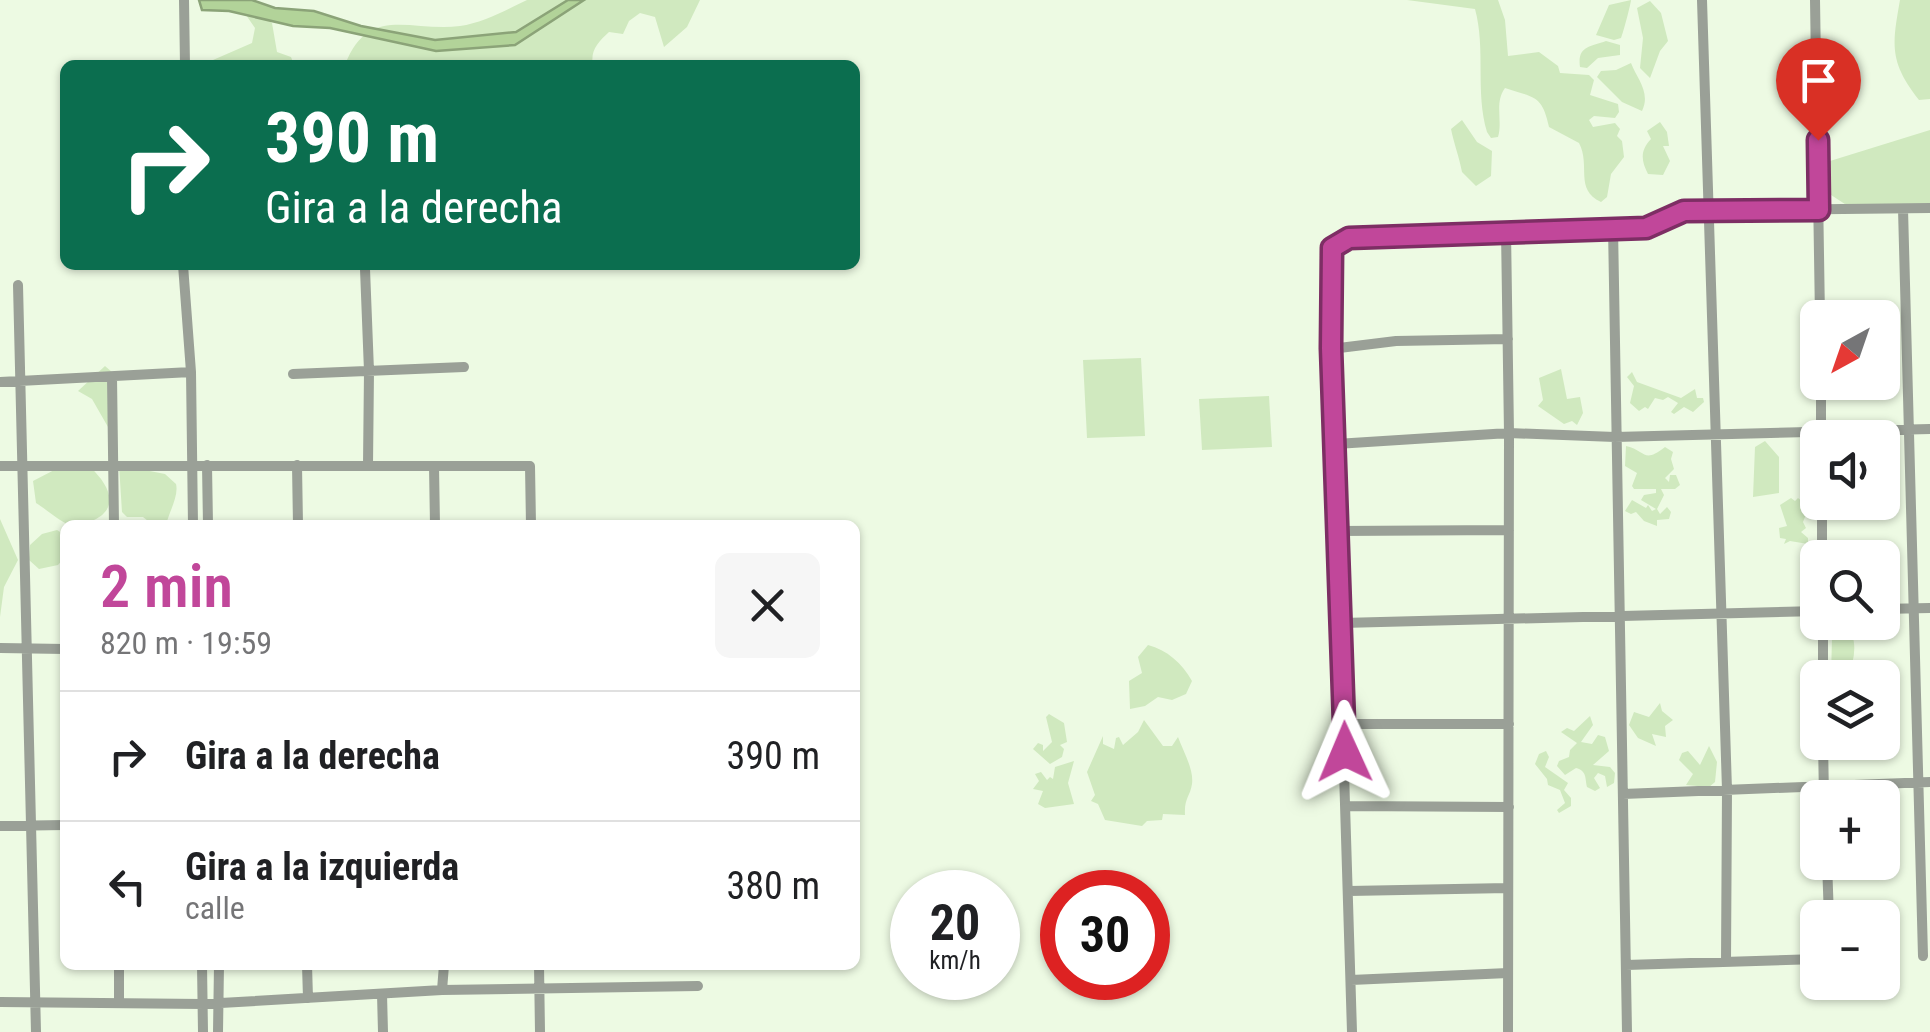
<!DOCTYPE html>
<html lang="es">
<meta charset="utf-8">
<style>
body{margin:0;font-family:"Roboto Condensed",sans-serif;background:#f6f6f6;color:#202124;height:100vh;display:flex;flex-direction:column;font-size:38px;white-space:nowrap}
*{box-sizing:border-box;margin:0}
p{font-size:32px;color:#757577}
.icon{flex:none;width:55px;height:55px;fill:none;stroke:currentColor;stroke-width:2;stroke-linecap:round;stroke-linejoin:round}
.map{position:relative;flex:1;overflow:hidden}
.side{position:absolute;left:60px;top:520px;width:800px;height:450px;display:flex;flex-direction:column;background:#fff;border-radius:15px;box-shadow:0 2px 8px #0004}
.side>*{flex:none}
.banner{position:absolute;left:60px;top:60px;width:800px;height:210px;border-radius:15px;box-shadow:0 2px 8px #0004;background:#0b6e4f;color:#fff;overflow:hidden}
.needle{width:65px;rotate:220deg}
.tools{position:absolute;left:1800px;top:300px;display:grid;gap:20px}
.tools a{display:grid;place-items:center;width:100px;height:100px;border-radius:15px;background:#fff;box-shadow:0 2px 8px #0004;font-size:50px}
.speed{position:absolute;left:890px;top:870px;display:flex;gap:20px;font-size:50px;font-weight:700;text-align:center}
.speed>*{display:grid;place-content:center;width:130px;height:130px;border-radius:50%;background:#fff;box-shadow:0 2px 8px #0004;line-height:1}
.speed small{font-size:25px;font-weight:400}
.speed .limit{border:15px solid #d22;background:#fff;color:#111}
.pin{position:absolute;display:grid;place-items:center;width:85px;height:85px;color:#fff;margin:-102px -42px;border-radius:50% 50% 50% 0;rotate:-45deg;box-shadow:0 0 10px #0007}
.pin .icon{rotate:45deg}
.me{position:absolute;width:110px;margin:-55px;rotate:359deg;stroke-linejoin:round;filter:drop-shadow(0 0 8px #0008)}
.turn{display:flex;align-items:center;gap:35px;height:210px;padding:0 40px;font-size:45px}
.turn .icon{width:130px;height:130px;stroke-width:2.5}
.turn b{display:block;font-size:70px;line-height:85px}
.round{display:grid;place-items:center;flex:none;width:105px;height:105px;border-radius:15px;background:#f6f6f6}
.headline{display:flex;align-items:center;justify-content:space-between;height:170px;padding:0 40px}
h1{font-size:60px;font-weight:600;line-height:75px;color:#c1479a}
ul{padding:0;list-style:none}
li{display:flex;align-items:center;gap:30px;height:130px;padding:0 40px;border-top:2px solid #e0e0e0}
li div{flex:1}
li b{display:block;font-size:38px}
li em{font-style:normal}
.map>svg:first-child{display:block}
.green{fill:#d0e9bf}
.water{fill:#b2d399;stroke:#8ba378;stroke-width:2.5}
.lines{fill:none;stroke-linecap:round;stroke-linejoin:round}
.street{stroke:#9aa097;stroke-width:10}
.route-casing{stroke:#7d2e64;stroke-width:25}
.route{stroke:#c1479a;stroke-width:18}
</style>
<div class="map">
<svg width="1930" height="1032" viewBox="0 0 1930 1032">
<rect width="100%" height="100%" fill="#edfae3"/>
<!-- green -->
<path class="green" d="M 527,0 L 700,0 L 687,27 L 664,47 L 655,17 L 640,13 L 629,21 L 623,34 L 609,32 C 598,42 590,51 593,65 L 345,65 C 368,4 410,32 460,26 C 483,23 506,10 527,0 Z
M 1407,0 L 1498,0 L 1505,20 L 1508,56 L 1539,52 L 1558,66 L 1560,73 L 1589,75 L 1594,80 L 1590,95 L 1618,104 L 1619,112 L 1615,118 L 1594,116 L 1589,120 L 1593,127 L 1615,123 L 1620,129 L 1617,136 L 1622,141 L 1624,157 L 1611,174 L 1607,197 L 1601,202 C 1574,189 1591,166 1579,143 L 1549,127 C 1542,94 1534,98 1505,88 C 1494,103 1503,120 1498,137 L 1491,138 L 1487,132 C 1475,92 1486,49 1475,9 Z
M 1631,0 C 1631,3 1623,34 1621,38 L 1614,40 L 1596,35 L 1609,5 Z
M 1900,0 L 1930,0 L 1930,99 L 1919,100 C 1889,62 1892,45 1900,0 Z
M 1650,1 L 1661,13 L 1668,41 L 1660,51 L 1650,78 L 1640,68 L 1643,38 L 1637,8 Z
M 246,15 L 261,15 L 272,23 L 277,52 L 291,57 L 294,65 L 211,65 L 213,60 L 252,43 L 255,28 Z
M 1606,41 L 1620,45 L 1620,55 L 1598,58 L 1587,68 L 1580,67 C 1577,46 1590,47 1606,41 Z
M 1631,63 C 1637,79 1651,92 1642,111 L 1622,102 L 1597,77 L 1601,71 L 1616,70 Z
M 1462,120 L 1477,142 L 1492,151 L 1491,176 L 1476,186 L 1462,172 C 1459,156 1454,144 1451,129 Z
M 1660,122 L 1667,132 L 1669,146 L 1663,146 L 1670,161 L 1663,175 L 1648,174 C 1641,160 1640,151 1651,139 L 1647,131 Z
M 1930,130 L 1930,211 L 1851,208 L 1828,193 L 1830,161 Z
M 1141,358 L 1145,436 L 1087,438 L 1083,360 Z
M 105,366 C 122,380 116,382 114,398 C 113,409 119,414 116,425 L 108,427 L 92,399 L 78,391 Z
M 1561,369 L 1567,399 L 1580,397 L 1583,413 L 1577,425 L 1572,421 L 1564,424 L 1538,406 L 1543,400 L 1539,378 Z
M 1632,372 L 1637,382 L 1681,398 L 1695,389 L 1697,398 L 1703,398 L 1704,402 L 1693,412 L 1684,407 L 1674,414 L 1671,412 L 1678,403 L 1668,397 L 1663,400 L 1655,398 L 1648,409 L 1645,407 L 1639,411 L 1630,403 L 1634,386 L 1627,377 Z
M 1269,396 L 1272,447 L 1202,450 L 1199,399 Z
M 1765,441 L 1779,457 L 1779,493 L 1753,497 L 1755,447 Z
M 1626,446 C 1647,451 1643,464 1665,447 L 1673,452 L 1671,459 L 1674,469 L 1665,478 L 1669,482 L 1670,475 L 1676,475 L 1680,485 L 1675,489 L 1661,489 L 1664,495 L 1657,509 L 1660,514 L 1667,507 L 1671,512 L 1669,519 L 1657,520 L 1657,526 L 1644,521 L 1636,512 L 1631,514 L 1625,511 L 1632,500 L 1646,508 L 1648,505 L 1652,511 L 1656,509 L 1641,500 L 1644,495 L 1656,493 L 1656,489 L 1634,489 L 1632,486 L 1637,473 L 1625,466 Z
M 119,465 L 165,474 L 176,484 C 179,496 169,512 166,525 L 153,525 L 143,517 L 127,517 L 122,512 Z
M 60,467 L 91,468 C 108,484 121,507 94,520 C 88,524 78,527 70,525 C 60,522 46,509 36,503 L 33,481 Z
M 1791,498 L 1795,501 L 1798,498 L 1809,507 L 1803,522 L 1806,528 L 1801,532 L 1808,538 L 1808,544 L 1790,541 L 1784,544 L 1786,539 L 1780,538 L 1779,528 L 1787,526 L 1780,505 Z
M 0,519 L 18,560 L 4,587 L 0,617 Z
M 57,530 L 65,535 L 65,557 L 58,565 L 39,569 L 29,560 L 30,545 L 42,534 Z
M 1839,632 L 1852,634 C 1857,649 1853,663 1848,677 L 1831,677 L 1832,638 Z
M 1148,645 C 1167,650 1182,663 1192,681 L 1186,694 L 1172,700 L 1158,697 L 1145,706 L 1130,709 L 1129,681 L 1142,673 L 1138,657 Z
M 1660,703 L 1662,711 L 1673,720 L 1665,726 L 1666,737 L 1652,734 L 1656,746 L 1638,738 L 1629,725 L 1634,712 L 1649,717 Z
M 1049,714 L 1064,723 L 1067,742 L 1060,745 L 1064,749 L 1062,757 L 1050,764 L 1033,749 L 1038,743 L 1043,745 L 1043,751 L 1052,742 L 1046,717 Z
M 1590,716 L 1593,725 L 1581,742 L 1592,744 L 1598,735 L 1605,737 L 1609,751 L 1593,765 L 1610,767 L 1615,773 L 1614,783 L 1607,787 L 1605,776 L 1598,773 L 1594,778 L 1600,788 L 1595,791 L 1587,787 C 1585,778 1587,771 1576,768 L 1565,775 L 1557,766 L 1559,761 L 1569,757 L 1570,750 L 1577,743 L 1561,732 L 1567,728 L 1574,731 Z
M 1144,720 L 1163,746 L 1172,746 L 1178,737 C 1183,751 1194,769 1192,784 C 1190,797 1184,798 1185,815 L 1163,814 L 1162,820 L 1147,821 L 1142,826 L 1105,820 L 1098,804 L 1091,801 L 1095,795 L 1087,772 L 1103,736 L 1103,744 L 1114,749 L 1116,738 L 1119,737 L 1123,745 L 1138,732 Z
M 1709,746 L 1717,762 L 1715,782 L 1709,787 L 1686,785 L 1693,774 L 1679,760 L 1682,753 L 1688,751 L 1700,765 Z
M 1546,751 L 1549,757 L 1545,767 L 1568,783 L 1564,790 L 1571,798 L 1571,806 L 1559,813 L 1557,810 L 1565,803 L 1560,790 L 1548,785 L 1547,779 L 1535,764 L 1539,754 Z
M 1074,761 L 1068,783 L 1074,804 L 1045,808 L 1038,804 L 1043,791 L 1033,789 L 1039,781 L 1035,774 L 1041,772 L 1047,780 L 1050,777 L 1053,779 L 1055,767 Z"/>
<!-- water -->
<path class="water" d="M 199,0 L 252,0 L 275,8 L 314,11 L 361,26 L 435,40 L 516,32 L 568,0 L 584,0 L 515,45 L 436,51 L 330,28 L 293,26 L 229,11 L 202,10 Z"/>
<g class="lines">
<!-- street -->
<path class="street" d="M 184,0 L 185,65
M 1702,0 L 1727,790 L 1726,962
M 1815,0 L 1820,318
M 1903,209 L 1923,956
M 1506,231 L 1509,433 L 1508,1032
M 183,265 L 191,372 L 193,525
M 365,269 L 369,371 L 368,465
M 18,285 L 36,1032
M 1331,349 L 1396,341 L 1508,339
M 293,374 L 464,367
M 112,377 L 114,525
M 0,382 L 191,372
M 1821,382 L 1821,438
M 1336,444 L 1509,433 L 1615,437 L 1930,429
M 207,465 L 208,525
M 297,465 L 298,525
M 0,466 L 530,466 L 531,525
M 434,466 L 435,525
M 1822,502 L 1822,558
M 1338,531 L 1509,530
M 1882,609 L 1930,608
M 1823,622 L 1823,678
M 1342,623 L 1818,611
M 0,648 L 65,649
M 1344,724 L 1509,724
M 1823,742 L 1824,798
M 1623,794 L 1930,782
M 1347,806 L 1509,807
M 0,826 L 65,825
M 1827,862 L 1829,918
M 1349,891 L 1508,888
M 119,965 L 119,1003
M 202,965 L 203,1032
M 307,965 L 308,998
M 539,965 L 540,1032
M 1626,965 L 1818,959
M 1351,980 L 1508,973
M 442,990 L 444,965
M 382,994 L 383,1032
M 0,1002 L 203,1004 L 442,990 L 698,986
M 218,1032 L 219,965
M 1352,1032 L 1331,349 L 1332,248 L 1349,237 L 1613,227
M 1627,1032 L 1613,227 L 1646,229 L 1685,211 L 1930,208"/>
</g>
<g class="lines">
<defs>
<path id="route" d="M 1345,752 L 1331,348 L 1332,248 L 1349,238 L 1646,228 L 1684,211 L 1819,210 L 1818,140"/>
</defs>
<!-- route casing -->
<use href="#route" class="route-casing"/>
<!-- route -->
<use href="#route" class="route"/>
</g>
</svg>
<div class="tools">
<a><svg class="needle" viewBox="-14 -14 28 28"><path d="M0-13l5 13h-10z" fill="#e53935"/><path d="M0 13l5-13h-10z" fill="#757577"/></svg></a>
<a><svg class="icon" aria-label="sound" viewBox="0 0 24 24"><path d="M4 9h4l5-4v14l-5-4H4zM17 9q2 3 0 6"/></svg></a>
<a><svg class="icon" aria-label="search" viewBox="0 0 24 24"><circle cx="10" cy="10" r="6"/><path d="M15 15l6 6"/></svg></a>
<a><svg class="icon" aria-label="layers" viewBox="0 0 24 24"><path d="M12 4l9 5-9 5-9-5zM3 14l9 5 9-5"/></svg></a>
<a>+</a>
<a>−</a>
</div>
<div class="speed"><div>20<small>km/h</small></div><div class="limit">30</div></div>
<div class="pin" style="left:1818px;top:140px;background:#d93025"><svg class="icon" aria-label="arrive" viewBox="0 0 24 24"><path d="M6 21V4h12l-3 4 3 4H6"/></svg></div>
<svg class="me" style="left:1345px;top:752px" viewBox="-20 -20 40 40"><path d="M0-17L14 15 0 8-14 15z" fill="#c1479a" stroke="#fff" stroke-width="4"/></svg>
<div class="banner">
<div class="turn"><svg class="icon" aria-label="right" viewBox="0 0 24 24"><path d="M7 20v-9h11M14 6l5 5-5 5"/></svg><div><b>390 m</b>Gira a la derecha</div></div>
</div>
<section class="side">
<div class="headline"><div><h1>2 min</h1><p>820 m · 19:59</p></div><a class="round"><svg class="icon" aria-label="close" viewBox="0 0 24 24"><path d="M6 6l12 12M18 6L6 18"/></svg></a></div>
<ul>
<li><svg class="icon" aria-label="right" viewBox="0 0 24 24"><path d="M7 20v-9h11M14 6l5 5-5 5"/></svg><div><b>Gira a la derecha</b></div><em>390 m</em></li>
<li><svg class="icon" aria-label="left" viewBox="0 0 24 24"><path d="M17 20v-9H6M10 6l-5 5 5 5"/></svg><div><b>Gira a la izquierda</b><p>calle</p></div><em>380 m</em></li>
</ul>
</section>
</div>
